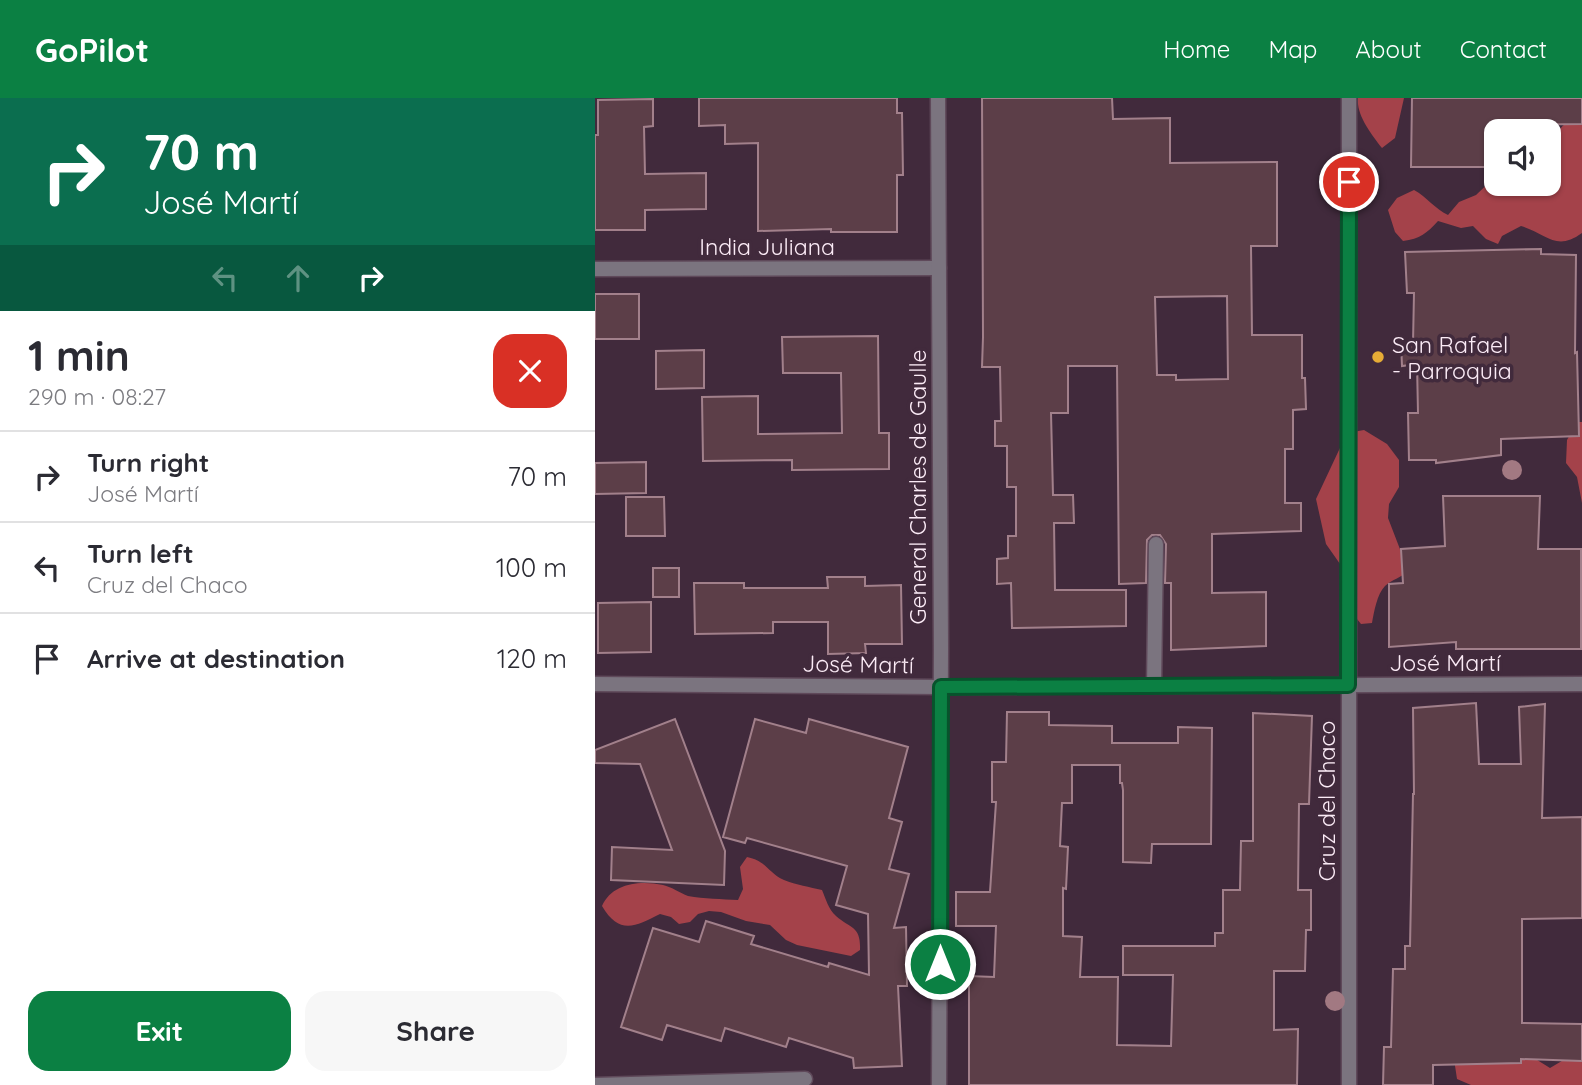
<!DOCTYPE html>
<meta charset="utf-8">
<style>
body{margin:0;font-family:Quicksand,sans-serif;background:#f7f7f7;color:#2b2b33;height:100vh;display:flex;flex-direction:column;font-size:26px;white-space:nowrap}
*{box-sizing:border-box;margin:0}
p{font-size:23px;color:#7c7c81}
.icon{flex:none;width:38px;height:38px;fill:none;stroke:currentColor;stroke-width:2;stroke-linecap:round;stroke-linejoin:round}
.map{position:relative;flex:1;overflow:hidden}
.side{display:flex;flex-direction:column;background:#fff;width:595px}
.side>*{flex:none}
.guide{background:#0b6e4f;color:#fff;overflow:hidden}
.buttons{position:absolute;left:889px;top:21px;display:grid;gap:14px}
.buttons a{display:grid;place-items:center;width:77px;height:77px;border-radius:14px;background:#fff;box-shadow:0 2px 5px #0004;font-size:35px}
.pin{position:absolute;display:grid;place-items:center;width:60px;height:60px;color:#fff;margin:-30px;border:4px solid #fff;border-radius:50%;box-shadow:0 2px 7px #0007}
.me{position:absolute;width:77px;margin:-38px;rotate:0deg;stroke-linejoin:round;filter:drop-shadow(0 0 5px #0008)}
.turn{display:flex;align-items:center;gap:24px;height:147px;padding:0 28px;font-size:32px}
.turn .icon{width:91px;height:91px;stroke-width:2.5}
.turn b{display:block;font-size:49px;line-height:60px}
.lanes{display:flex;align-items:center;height:66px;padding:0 28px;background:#0003;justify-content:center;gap:35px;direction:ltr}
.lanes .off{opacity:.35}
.round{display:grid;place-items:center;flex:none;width:74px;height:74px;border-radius:21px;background:#f7f7f7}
.headline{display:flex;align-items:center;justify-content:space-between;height:119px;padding:0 28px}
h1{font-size:42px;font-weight:800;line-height:52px}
.primary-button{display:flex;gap:14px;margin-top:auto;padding:14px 28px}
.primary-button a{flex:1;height:80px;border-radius:21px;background:#0b8043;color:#fff;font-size:28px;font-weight:800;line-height:80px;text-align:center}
.primary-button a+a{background:#f7f7f7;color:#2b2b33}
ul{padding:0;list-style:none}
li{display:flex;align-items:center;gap:21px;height:91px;padding:0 28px;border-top:2px solid #e1e1e2}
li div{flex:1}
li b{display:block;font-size:26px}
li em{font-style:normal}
header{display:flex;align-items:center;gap:42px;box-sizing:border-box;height:98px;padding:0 35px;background:#0b8043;color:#fff}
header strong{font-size:33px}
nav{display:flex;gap:38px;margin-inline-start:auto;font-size:24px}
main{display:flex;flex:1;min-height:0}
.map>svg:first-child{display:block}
.forest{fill:#a4424a}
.building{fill:#5c3e48;stroke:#a2808b;stroke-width:2;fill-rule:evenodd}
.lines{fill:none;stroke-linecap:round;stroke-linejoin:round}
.service-casing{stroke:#5f495a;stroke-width:17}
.minor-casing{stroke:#5f495a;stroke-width:17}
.tertiary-casing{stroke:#5f495a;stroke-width:17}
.service{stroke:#7b747f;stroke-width:14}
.minor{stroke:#7b747f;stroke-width:14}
.tertiary{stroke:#7b747f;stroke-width:14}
.tree{fill:#a27982}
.route-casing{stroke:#07532c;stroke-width:18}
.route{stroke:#0b8043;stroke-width:12}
.poi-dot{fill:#e6ac36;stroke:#412a3c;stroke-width:2.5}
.labels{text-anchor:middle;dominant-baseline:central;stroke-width:7;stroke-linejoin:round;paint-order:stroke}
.street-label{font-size:23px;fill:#fbebf6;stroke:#412a3c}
.poi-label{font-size:23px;fill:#fbebf6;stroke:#412a3c;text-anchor:start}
</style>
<header>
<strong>GoPilot</strong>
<nav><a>Home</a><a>Map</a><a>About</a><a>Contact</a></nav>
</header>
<main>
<section class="side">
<div class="guide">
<div class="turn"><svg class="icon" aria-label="right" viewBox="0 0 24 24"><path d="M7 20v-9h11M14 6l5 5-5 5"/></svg><div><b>70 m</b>José Martí</div></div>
<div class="lanes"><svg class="icon off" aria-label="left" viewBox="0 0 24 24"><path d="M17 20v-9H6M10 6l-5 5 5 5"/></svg><svg class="icon off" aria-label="ahead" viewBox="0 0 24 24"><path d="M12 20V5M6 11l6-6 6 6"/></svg><svg class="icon" aria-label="right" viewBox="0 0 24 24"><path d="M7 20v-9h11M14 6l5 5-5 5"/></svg></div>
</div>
<div class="headline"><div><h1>1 min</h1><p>290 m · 08:27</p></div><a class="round" style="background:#d93025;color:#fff"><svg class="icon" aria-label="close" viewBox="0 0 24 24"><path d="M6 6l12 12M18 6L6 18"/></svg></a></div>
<ul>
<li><svg class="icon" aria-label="right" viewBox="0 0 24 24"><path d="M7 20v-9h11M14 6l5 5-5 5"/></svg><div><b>Turn right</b><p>José Martí</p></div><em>70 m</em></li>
<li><svg class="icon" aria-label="left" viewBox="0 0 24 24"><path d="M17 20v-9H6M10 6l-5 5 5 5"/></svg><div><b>Turn left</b><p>Cruz del Chaco</p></div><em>100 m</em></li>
<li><svg class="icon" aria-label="arrive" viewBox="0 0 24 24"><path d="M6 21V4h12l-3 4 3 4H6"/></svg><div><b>Arrive at destination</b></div><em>120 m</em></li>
</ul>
<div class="primary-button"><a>Exit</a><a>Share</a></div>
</section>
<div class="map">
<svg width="987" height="987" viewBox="0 0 987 987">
<rect width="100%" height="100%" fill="#412a3c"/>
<!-- forest -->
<path class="forest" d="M 763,0 L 809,0 L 800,40 L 787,50 C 777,37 761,17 763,0 Z
M 987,21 L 987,135 C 961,154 952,136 926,128 L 907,138 L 903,146 L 891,141 L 878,128 L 866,130 L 843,123 C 832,135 825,141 808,143 L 800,134 L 793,112 L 802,100 L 819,92 C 832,99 840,111 853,117 L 864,104 L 881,97 L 901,78 L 901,86 L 954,86 C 954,72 958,33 970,26 C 975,24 982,23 987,21 Z
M 982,324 L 987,324 L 987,405 L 982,379 L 971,365 L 972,342 Z
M 769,332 L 792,346 L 804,362 L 804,389 L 794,406 L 793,420 L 813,472 C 807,480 797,481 790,488 C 782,496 779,514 777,525 L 766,526 L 762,521 L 757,483 L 731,446 L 721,401 L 752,335 Z
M 152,759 C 172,763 173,775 189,782 C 201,787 215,789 227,792 C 231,801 233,811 241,818 C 256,831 266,828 265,852 L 256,858 L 202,847 L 191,842 L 175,827 L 151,823 L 126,814 L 114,813 L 103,816 L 95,824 L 84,826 L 76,819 L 65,816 C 40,829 24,837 7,808 C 17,785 45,782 68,787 C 77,789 85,795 93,798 C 109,801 127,801 143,802 L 148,791 L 145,769 Z
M 918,947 L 955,970 L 987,951 L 987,987 L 876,987 L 862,981 L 859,961 Z"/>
<!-- building -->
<path class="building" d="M 104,0 L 302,0 L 302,15 L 307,15 L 308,77 L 302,77 L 302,134 L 236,134 L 236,131 L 163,133 L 163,45 L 130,46 L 130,27 L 104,28 Z
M 387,0 L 517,0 L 518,21 L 575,20 L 575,65 L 682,64 L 682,148 L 656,148 L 657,237 L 707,237 L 707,280 L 710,280 L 711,311 L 698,312 L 698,351 L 690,351 L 690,405 L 706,405 L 706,433 L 617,436 L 617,495 L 671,494 L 671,548 L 576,552 L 576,485 L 570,485 L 571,446 L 565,437 L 557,437 L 552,442 L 551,485 L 524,486 L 522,268 L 473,268 L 473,315 L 456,315 L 458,397 L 478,397 L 479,425 L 459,425 L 460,492 L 531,492 L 531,528 L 417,530 L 416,485 L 402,486 L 402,461 L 413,460 L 413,438 L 421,438 L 421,389 L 412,389 L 412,348 L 400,348 L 400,323 L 406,323 L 405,269 L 387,269 L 388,239 ZM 632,198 L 633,281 L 581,282 L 581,277 L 562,277 L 560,199 Z
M 817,0 L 987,0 L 987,26 L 898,27 L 897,69 L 816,69 Z
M 58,1 L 58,28 L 49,29 L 50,76 L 111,75 L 111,111 L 50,112 L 50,132 L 0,132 L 0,37 L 3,37 L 3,2 Z
M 946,151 L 946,156 L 981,157 L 980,255 L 982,254 L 984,338 L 906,341 L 906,357 L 841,365 L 841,362 L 814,362 L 813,315 L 823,315 L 822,266 L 807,268 L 806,245 L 818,245 L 819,195 L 812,195 L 810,154 Z
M 0,196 L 44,196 L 44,241 L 0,241 Z
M 283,238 L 284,335 L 294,335 L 294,371 L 197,372 L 197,362 L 108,363 L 107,299 L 163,298 L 163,336 L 247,335 L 246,275 L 188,275 L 187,239 Z
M 109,252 L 109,290 L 61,291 L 61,253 Z
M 51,364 L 51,395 L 0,396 L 0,365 Z
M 848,398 L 945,398 L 943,451 L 986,451 L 986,551 L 861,551 L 861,544 L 794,549 L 794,486 L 808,485 L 806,451 L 850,448 Z
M 31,399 L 69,399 L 70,438 L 31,438 Z
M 58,470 L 84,470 L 84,499 L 58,499 Z
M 232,479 L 270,479 L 270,488 L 306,487 L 307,546 L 270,546 L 271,555 L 233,556 L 233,524 L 178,524 L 178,535 L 100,536 L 99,485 L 149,485 L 149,490 L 233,490 Z
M 56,504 L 56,554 L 3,555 L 3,505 Z
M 881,605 L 884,666 L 926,666 L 924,609 L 950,606 L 947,720 L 987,719 L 987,820 L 927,821 L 927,925 L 987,926 L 987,963 L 926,961 L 926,965 L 838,967 L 838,987 L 788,987 L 789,949 L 796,949 L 798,871 L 810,871 L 810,848 L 815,848 L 818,696 L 819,696 L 818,610 Z
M 412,614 L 454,614 L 454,627 L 517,628 L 517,645 L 583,645 L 583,629 L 617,630 L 616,746 L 557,746 L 556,765 L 528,764 L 528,692 L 527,685 L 525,685 L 525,667 L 477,667 L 477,705 L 467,705 L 465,748 L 473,749 L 471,791 L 468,790 L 468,838 L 487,839 L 485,879 L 523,879 L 522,947 L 576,948 L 578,877 L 528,877 L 528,848 L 620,848 L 620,835 L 628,835 L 628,792 L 645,792 L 646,743 L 658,743 L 658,615 L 717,618 L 714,706 L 704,706 L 703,792 L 716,792 L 716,832 L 711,832 L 710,873 L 679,873 L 679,932 L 703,931 L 702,987 L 374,987 L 374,878 L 399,879 L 401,828 L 361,828 L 361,794 L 395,794 L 401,704 L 397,704 L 397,664 L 411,664 Z
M 80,621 L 130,753 L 129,787 L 16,782 L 17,749 L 77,752 L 45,666 L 0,665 L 0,652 Z
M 160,621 L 211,635 L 214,621 L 313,649 L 294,720 L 307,724 L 294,771 L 314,776 L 299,830 L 311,829 L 312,888 L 303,888 L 307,968 L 259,970 L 258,960 L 194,940 L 191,949 L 130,930 L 126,943 L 72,927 L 67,942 L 26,929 L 58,830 L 104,844 L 111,823 L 159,838 L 156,846 L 233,869 L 234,865 L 274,877 L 273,816 L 241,807 L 252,768 L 152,740 L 150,745 L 128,739 Z"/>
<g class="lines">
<defs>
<path id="service" d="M 559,588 L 561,446"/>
<path id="minor" d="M 0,171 L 344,170
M 0,987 L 210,981
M 754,987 L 754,0"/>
<path id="tertiary" d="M 343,0 L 346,550 L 344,987
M 0,586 L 346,589 L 987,586"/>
</defs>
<!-- service casing -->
<use href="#service" class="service-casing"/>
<!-- minor casing -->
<use href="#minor" class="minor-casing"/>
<!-- tertiary casing -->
<use href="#tertiary" class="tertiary-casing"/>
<!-- service -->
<use href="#service" class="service"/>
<!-- minor -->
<use href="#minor" class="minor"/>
<!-- tertiary -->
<use href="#tertiary" class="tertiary"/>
</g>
<!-- trees -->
<g class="tree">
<circle cx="917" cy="372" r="10"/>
<circle cx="740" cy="903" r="10"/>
</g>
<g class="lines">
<defs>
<path id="route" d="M 345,866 L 346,589 L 753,587 L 754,84"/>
</defs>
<!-- route casing -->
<use href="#route" class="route-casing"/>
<!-- route -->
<use href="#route" class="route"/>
</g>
<!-- markers -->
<circle class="poi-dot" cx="783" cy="259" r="7"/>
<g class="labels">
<!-- street labels -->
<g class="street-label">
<text x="172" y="148">India Juliana</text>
<text transform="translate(322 389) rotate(-90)">General Charles de Gaulle</text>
<text x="850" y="564">José Martí</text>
<text transform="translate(263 566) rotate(1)">José Martí</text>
<text transform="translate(731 703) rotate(-90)">Cruz del Chaco</text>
</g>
<!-- poi labels -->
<g class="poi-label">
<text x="797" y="246">San Rafael<tspan x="797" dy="26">- Parroquia</tspan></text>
</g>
</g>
</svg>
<div class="buttons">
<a><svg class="icon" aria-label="sound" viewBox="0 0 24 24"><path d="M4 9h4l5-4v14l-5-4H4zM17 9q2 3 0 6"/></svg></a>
</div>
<div class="pin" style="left:754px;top:84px;background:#d93025"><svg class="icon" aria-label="arrive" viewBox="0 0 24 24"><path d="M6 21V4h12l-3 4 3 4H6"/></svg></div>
<svg class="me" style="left:345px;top:866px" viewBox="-20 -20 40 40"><circle r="17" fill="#0b8043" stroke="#fff" stroke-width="3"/><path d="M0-11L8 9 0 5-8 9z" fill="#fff"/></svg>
</div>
</main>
